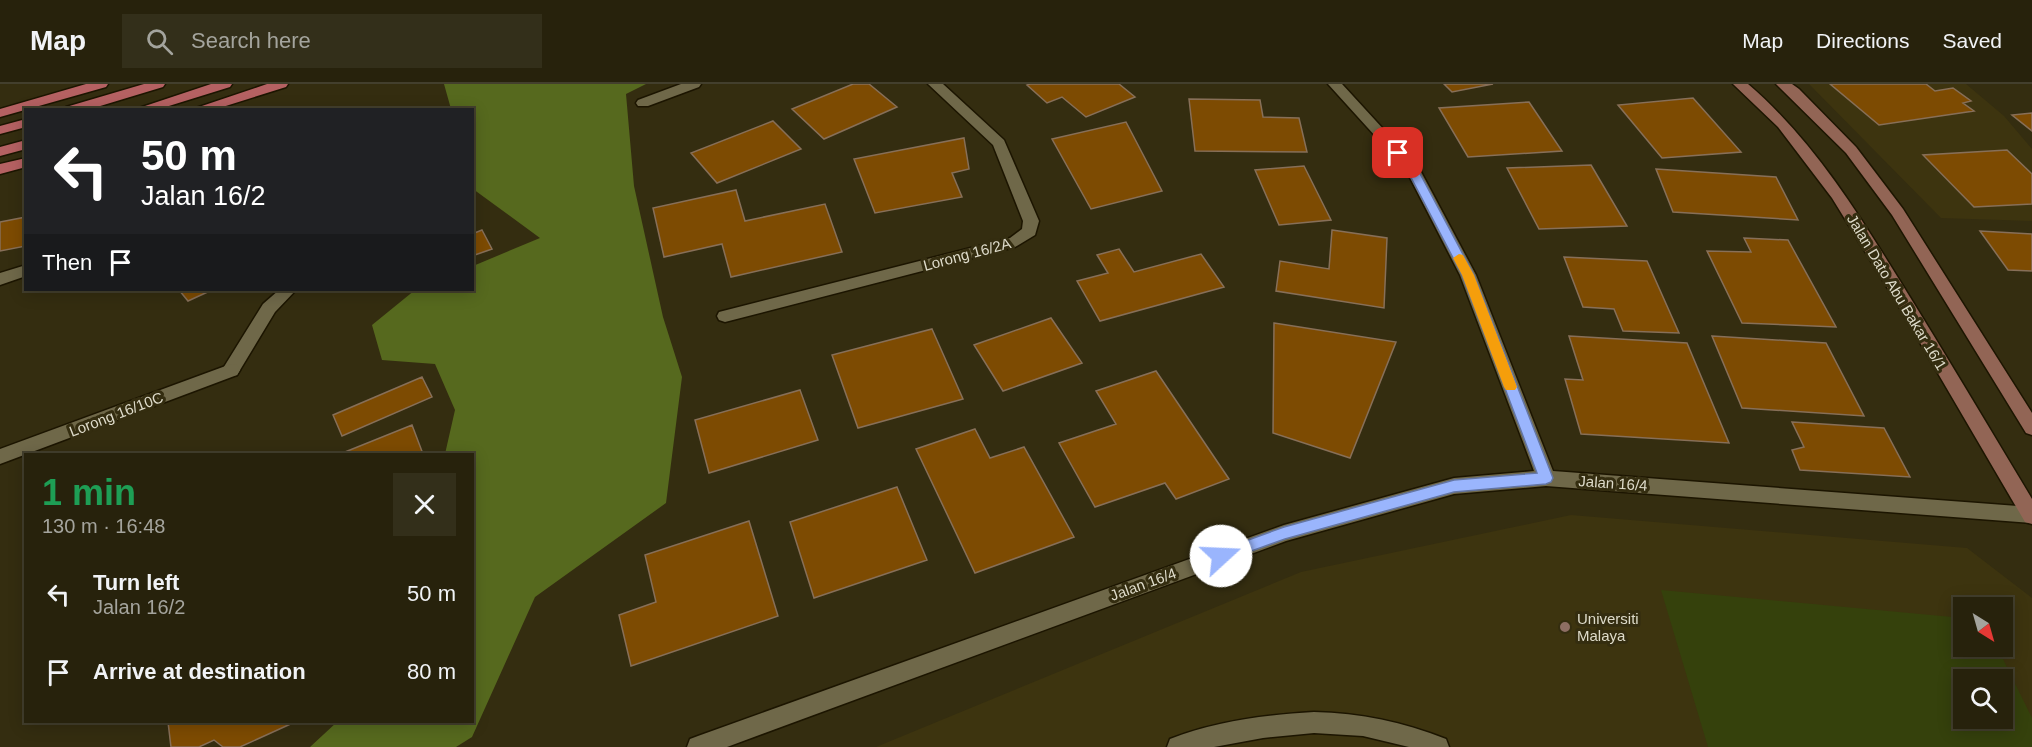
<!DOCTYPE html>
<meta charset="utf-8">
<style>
body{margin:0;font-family:Helvetica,sans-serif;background:#332f1a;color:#f1f3f6;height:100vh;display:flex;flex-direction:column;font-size:22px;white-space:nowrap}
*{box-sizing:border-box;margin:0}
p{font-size:20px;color:#a4a49d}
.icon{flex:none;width:33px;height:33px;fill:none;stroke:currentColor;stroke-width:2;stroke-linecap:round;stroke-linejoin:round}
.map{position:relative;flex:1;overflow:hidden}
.sheet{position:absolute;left:24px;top:369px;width:450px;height:270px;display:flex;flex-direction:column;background:#27220c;border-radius:0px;box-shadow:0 3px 15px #0003,0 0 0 2px #433f2d}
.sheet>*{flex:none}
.banner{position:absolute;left:24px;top:24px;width:450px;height:183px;border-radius:0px;box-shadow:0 3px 15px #0003,0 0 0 2px #433f2d;background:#202124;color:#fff;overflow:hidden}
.needle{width:39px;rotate:143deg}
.fabs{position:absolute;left:1953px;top:513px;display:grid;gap:12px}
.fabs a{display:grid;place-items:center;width:60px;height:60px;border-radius:0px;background:#27220c;box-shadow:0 3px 15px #0003,0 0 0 2px #433f2d;font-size:30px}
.pin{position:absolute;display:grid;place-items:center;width:51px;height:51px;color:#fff;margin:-26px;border-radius:12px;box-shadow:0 3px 9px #0006}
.me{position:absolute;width:66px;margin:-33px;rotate:70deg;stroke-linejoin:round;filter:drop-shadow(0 0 4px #0008)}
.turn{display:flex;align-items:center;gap:21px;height:126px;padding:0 18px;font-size:27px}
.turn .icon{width:78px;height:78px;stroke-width:2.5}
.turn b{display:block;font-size:42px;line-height:51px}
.then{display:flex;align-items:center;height:57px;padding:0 18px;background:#0003;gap:12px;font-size:22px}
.round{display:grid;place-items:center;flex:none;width:63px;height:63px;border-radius:0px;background:#332f1a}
.summary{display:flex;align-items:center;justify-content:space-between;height:102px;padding:0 18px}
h1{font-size:36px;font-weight:600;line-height:45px;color:#1e9e55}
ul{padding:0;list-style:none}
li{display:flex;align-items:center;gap:18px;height:78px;padding:0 18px}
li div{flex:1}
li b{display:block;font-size:22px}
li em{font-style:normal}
header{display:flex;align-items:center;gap:36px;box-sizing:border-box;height:84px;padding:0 30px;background:#27220c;border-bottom:2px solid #433f2d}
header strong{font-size:28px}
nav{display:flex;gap:33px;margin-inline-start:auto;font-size:21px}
.search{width:420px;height:54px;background:#332f1a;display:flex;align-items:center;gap:15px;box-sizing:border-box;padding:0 21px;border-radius:0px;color:#a4a49d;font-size:22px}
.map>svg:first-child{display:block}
.built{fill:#3d340f;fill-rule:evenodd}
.green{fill:#35410c;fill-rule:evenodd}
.forest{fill:#56691e}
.building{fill:#7d4b02;stroke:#876f58;stroke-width:1.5}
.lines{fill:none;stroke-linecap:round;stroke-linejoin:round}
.service-casing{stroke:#1c1500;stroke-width:3}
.minor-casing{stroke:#1c1500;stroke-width:3}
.secondary-casing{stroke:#1c1500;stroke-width:3}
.primary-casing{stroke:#1c1500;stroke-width:3}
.service{fill:#6f6849;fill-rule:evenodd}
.minor{fill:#6f6849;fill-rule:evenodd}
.secondary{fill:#926555;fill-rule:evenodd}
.primary{fill:#b56162;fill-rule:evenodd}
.route{fill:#9ab5fd;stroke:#6476a4;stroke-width:1.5}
.slow{fill:#f59e0b}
.education-dot{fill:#8d6e63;stroke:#342d10;stroke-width:2}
.labels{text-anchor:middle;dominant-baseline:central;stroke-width:6;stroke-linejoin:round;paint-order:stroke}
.street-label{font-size:15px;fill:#dedbca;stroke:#342d10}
.poi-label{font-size:15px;fill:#dedbca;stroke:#342d10;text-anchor:start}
</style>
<header>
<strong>Map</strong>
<div class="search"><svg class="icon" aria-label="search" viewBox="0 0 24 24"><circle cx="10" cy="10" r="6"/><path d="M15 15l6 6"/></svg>Search here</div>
<nav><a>Map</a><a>Directions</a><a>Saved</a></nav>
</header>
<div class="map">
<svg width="2032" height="663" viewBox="0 0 2032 663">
<rect width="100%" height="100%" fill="#342d10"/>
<!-- built -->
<path class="built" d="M 1809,0 L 1966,0 L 2004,32 L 2032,65 L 2032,137 L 1941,134 Z
M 1571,431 L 1967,464 L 2032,514 L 2032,663 L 876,663 L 1301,488 ZM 1964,524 L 2002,524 L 2002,562 L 1964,562 ZM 1964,596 L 2002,596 L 2002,634 L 1964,634 Z"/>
<!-- green -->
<path class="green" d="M 1661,506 L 1963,534 L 1964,562 L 1997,563 L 2032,634 L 2032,663 L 1708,663 ZM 1964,596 L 2002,596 L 2002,634 L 1964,634 Z"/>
<!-- forest -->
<path class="forest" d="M 444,0 L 646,0 L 626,10 L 634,102 L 663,233 L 682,293 L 666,419 L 535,513 L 472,653 L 456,663 L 310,663 L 337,638 L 472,638 L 472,370 L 445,370 L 455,326 L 435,280 L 382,276 L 372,241 L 415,206 L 472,206 L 473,182 L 540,154 L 473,105 L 472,26 L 451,25 Z"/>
<!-- building -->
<path class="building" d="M 853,0 L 869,0 L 897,23 L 824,55 L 792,25 Z
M 1030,0 L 1119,0 L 1135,13 L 1086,33 L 1062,13 L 1047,19 L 1027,1 Z
M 1444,0 L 1493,0 L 1452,8 Z
M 1830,0 L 1926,0 L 1935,7 L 1953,4 L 1971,17 L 1963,19 L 1974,27 L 1879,41 Z
M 1693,14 L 1741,68 L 1662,74 L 1618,21 Z
M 1189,15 L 1260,16 L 1263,33 L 1299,34 L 1307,68 L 1195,67 Z
M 1529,18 L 1562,67 L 1468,73 L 1439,24 Z
M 2032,29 L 2032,47 L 2012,31 Z
M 773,37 L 801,65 L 717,99 L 691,69 Z
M 1126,38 L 1162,107 L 1091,125 L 1052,55 Z
M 964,54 L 969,85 L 952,89 L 962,113 L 875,129 L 854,75 Z
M 2007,66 L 2032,90 L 2032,120 L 1974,123 L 1923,71 Z
M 1591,81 L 1627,142 L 1539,145 L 1507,84 Z
M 1304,82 L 1331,136 L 1279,141 L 1255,86 Z
M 1656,85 L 1776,93 L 1798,136 L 1673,128 Z
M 736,106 L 745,137 L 825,120 L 842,168 L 731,193 L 722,160 L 664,173 L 653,124 Z
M 26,133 L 26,162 L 0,167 L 0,138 Z
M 482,146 L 492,165 L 472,172 L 472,150 Z
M 1332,146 L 1387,154 L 1384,224 L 1276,207 L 1280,177 L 1329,185 Z
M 1980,147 L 2032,150 L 2032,187 L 2008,186 Z
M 1744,154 L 1788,156 L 1836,243 L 1742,239 L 1707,167 L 1751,168 Z
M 1119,165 L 1134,188 L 1201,170 L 1224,203 L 1100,237 L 1077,197 L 1108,189 L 1097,171 Z
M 1564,173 L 1647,177 L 1679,249 L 1623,247 L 1614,225 L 1583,223 Z
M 179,206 L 212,206 L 188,217 Z
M 1051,234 L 1082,279 L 1003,307 L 974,261 Z
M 1274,239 L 1396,258 L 1350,374 L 1273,349 Z
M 932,245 L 963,315 L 858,344 L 832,271 Z
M 1569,252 L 1687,259 L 1729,359 L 1581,350 L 1565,295 L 1583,296 Z
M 1712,252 L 1826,259 L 1864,332 L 1742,324 Z
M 1156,287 L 1229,395 L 1176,415 L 1165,399 L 1095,423 L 1059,359 L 1116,340 L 1096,307 Z
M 422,293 L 432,313 L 342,352 L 333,331 Z
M 800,306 L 818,356 L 709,389 L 695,336 Z
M 1792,338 L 1884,344 L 1910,393 L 1800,386 L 1792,366 L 1804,363 Z
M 412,341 L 423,370 L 340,370 Z
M 975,345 L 990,374 L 1024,363 L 1074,453 L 975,489 L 916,365 Z
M 897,403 L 927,476 L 814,514 L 790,438 Z
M 749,437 L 778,532 L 631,582 L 619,531 L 656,518 L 645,471 Z
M 168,638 L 295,638 L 240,663 L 223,663 L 214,656 L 199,663 L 171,663 Z"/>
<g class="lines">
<defs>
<path id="service" d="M 26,181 L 26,192 L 0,201 L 0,189 Z
M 279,206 L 296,206 L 275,228 L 237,291 L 231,292 L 225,291 L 222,286 L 263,220 Z
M 1314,628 C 1361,629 1403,638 1446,655 L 1449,663 L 1409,663 L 1363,652 L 1314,649 L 1263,654 L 1214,663 L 1167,663 L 1170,655 C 1215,637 1266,631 1314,628 Z"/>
<path id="minor" d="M 681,0 L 701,0 L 699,3 L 648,22 L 638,22 L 636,19 L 638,16 Z
M 928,0 L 943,0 L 1004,56 L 1039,137 L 1035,151 L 1015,163 L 725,238 L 719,236 L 717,232 L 719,228 L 1010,154 L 1022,145 L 1023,137 L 993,61 Z
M 1328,0 L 1342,0 L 1419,84 L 1476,191 L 1553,387 L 2031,423 L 2032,439 L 1546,402 L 1454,410 L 1286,457 L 727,663 L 687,663 L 690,655 L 698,652 L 1284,441 L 1454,394 L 1534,387 L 1460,191 L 1406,86 Z
M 231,280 L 237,281 L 240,286 L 237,291 L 0,380 L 0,365 Z"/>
<path id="secondary" d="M 1733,0 L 1748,0 C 1812,55 1856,126 1900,197 C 1945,269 1988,342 2032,415 L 2032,440 L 2025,438 L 1898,221 L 1832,114 L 1778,43 Z
M 1776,0 L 1792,0 L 1799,5 L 1856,63 L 1903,125 L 2032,329 L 2032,351 L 2026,349 L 1892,131 L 1846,69 Z"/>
<path id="primary" d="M 86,0 L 108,0 L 106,3 L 0,33 L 0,25 Z
M 144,0 L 165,0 L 163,3 L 87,26 L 64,26 L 66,23 Z
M 211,0 L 232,0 L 230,3 L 156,26 L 133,26 Z
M 267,0 L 288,0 L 286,3 L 213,26 L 190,26 Z
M 26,35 L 26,43 L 0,50 L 0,42 Z
M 26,56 L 26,65 L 0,72 L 0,63 Z
M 26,74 L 26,83 L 0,90 L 0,80 Z"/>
</defs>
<!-- service casing -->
<use href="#service" class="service-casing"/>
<!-- minor casing -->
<use href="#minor" class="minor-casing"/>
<!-- secondary casing -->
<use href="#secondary" class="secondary-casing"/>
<!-- primary casing -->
<use href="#primary" class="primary-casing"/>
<!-- service -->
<use href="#service" class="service"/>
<!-- minor -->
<use href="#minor" class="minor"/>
<!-- secondary -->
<use href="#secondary" class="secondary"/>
<!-- primary -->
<use href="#primary" class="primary"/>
</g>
<!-- route -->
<path class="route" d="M 1398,66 L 1402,67 L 1417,84 L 1474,191 L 1553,394 L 1551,398 L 1546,400 L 1454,408 L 1285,455 L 1221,478 L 1215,477 L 1213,472 L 1215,468 L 1284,443 L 1454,396 L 1537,389 L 1462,191 L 1407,86 L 1393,69 Z"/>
<!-- slow -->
<path class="slow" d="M 1459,170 L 1463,171 L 1474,191 L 1517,303 L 1515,306 L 1506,306 L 1504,303 L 1462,191 L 1453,174 Z"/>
<!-- markers -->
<circle class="education-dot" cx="1565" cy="543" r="6"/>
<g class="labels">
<!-- street labels -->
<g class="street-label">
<text transform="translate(967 170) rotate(-15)">Lorong 16/2A</text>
<text transform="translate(1897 208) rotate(59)">Jalan Dato Abu Bakar 16/1</text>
<text transform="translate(116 330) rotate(-21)">Lorong 16/10C</text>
<text transform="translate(1613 399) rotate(4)">Jalan 16/4</text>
<text transform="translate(1143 500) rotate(-20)">Jalan 16/4</text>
</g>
<!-- poi labels -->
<g class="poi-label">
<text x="1577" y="534">Universiti<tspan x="1577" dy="17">Malaya</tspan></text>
</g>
</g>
</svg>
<div class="fabs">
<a><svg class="needle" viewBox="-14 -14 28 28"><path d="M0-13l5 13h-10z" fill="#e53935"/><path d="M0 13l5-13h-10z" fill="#a4a49d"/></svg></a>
<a><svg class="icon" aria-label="search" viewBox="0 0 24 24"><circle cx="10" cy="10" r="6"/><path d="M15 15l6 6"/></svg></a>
</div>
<div class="pin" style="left:1398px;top:69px;background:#d93025"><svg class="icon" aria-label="arrive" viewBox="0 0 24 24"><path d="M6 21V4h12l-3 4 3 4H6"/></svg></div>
<svg class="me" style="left:1221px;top:472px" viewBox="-20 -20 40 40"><circle r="19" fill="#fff"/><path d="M0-13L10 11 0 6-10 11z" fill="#9ab5fd"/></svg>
<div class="banner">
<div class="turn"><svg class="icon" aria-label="left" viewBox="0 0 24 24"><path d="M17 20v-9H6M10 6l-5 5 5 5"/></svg><div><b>50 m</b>Jalan 16/2</div></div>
<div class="then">Then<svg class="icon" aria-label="arrive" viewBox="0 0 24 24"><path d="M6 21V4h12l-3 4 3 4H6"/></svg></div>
</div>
<section class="sheet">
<div class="summary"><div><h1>1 min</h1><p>130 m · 16:48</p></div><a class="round"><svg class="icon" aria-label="close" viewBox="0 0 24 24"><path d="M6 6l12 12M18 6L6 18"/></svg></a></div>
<ul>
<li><svg class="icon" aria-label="left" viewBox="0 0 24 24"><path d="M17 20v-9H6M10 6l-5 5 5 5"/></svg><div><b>Turn left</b><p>Jalan 16/2</p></div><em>50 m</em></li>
<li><svg class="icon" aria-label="arrive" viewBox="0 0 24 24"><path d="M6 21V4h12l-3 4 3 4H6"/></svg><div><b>Arrive at destination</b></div><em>80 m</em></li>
</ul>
</section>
</div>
